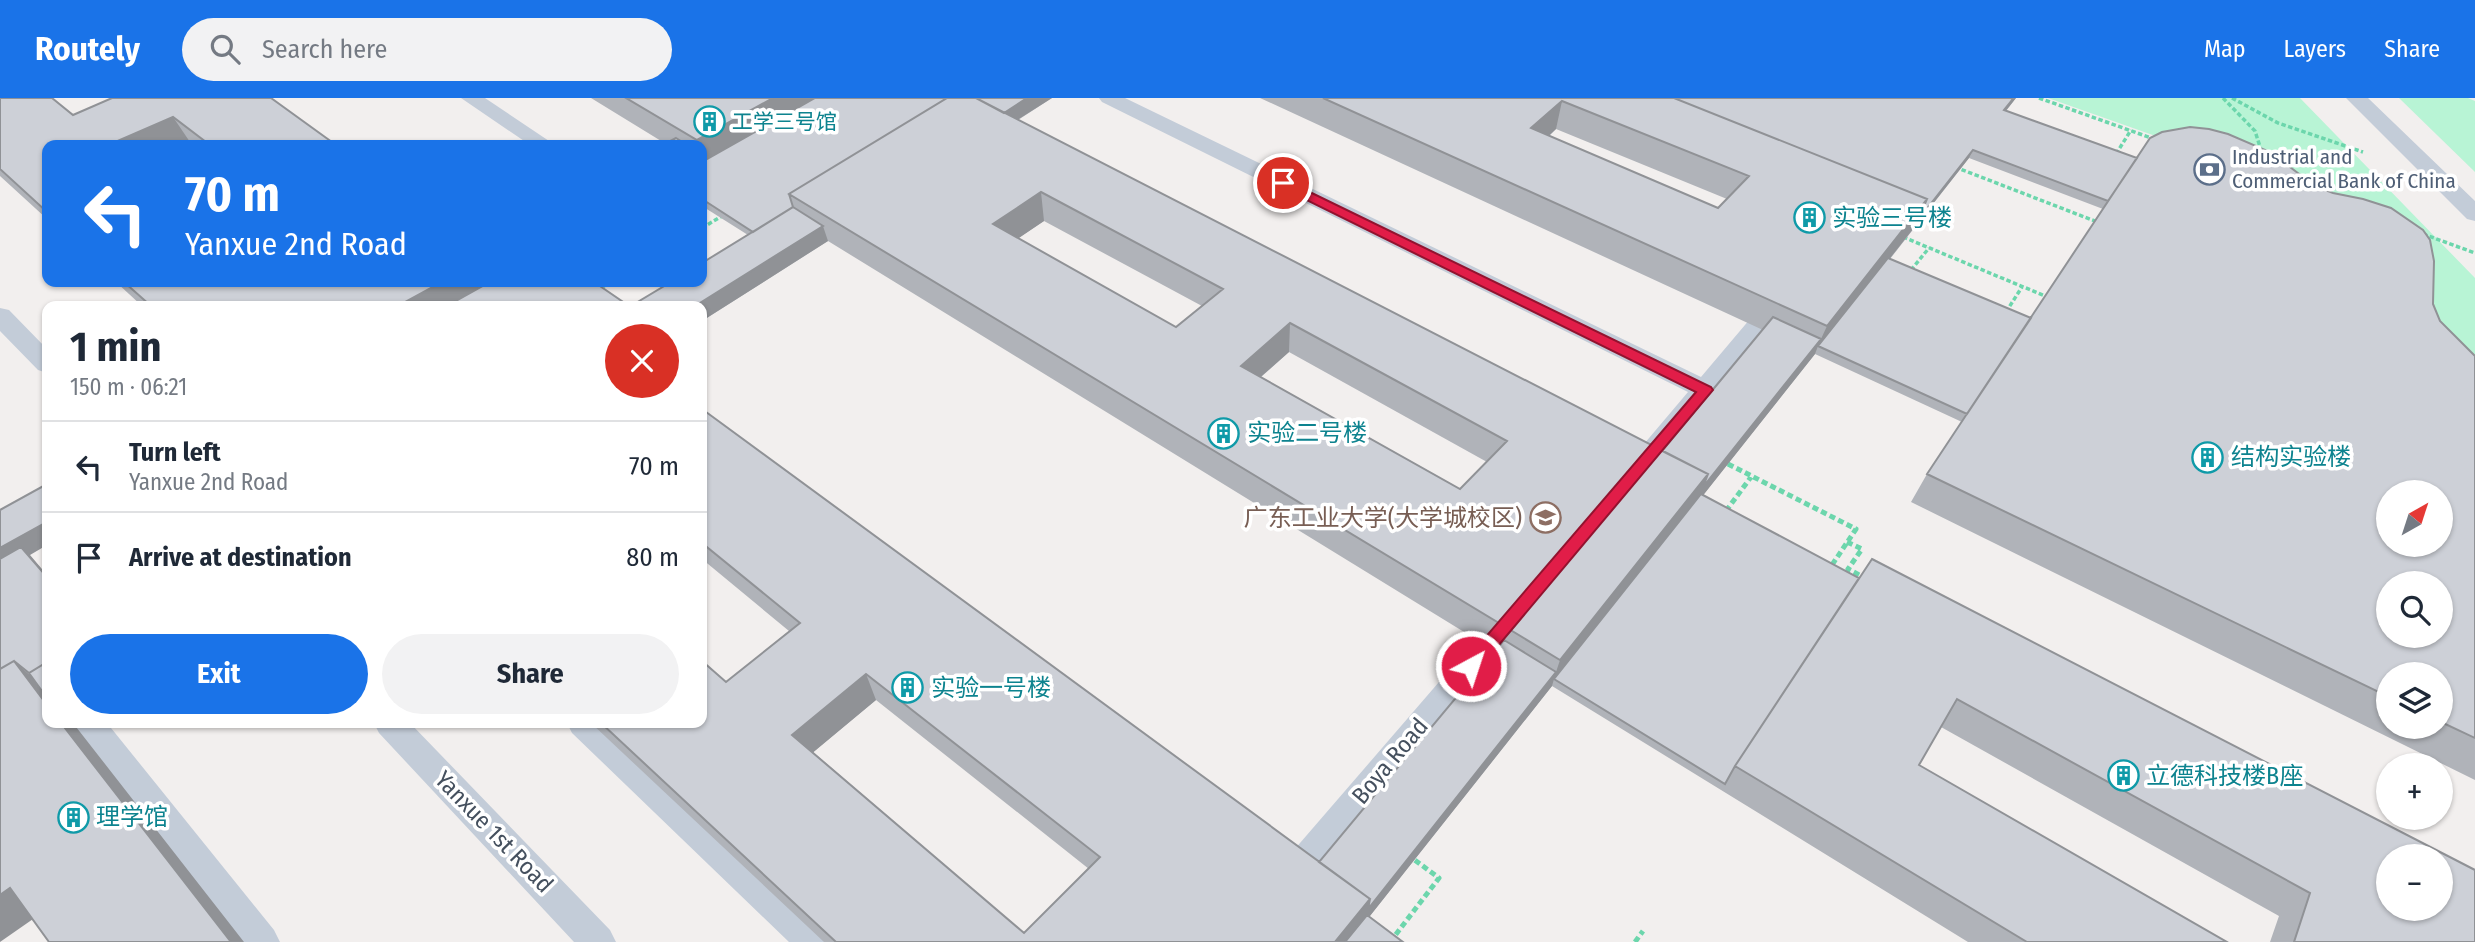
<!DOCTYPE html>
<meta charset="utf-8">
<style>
body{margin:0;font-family:"Fira Sans Condensed","Noto Sans SC",sans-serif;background:#f2f2f3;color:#1f2937;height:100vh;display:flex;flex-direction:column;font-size:26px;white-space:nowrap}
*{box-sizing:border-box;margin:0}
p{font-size:23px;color:#747a83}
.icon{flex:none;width:38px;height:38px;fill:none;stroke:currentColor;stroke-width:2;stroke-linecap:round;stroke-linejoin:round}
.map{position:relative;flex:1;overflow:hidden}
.panel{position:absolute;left:42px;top:203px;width:665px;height:427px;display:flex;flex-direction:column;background:#fff;border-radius:14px;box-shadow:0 2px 5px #0004}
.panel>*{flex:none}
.top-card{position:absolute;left:42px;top:42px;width:665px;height:147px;border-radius:14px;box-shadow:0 2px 5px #0004;background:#1a73e8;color:#fff;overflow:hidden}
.needle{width:46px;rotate:39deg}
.fabs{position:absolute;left:2376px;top:382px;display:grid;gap:14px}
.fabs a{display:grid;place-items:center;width:77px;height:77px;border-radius:50%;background:#fff;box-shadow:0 2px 5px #0004;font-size:35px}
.pin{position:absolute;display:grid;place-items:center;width:60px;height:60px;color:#fff;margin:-30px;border:4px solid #fff;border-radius:50%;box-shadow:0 2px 7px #0007}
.me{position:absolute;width:77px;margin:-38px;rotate:40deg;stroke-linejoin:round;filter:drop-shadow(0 0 5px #0008)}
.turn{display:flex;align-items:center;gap:24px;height:147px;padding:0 28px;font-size:32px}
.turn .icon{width:91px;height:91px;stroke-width:2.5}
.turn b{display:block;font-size:49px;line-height:60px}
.round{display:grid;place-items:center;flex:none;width:74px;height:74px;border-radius:37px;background:#f2f2f3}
.overview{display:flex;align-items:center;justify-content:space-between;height:119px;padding:0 28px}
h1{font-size:42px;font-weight:700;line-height:52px}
.cta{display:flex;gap:14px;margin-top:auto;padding:14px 28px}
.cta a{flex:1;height:80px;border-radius:42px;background:#1a73e8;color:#fff;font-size:28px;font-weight:700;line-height:80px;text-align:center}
.cta a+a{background:#f2f2f3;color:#1f2937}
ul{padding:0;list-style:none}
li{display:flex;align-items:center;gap:21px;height:91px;padding:0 28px;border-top:2px solid #e0e1e3}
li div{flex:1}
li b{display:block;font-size:26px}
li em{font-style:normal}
header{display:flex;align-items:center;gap:42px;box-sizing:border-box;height:98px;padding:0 35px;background:#1a73e8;color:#fff}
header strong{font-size:33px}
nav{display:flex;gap:38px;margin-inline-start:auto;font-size:24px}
.search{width:490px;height:63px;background:#f2f2f3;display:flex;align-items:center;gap:18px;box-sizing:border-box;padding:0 24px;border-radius:38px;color:#747a83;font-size:26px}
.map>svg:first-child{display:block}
.green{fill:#b8f4d5}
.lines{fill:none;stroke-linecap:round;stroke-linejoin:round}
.path-far1{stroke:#6cd6ac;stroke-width:3.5;stroke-dasharray:4.5 2.5;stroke-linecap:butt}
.path{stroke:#6cd6ac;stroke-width:5;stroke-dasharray:6 3.5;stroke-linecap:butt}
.lane{fill:#c3ccd8;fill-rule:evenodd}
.wall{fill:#b0b3b9;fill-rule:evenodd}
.shaded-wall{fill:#909296}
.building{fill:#cdd0d7;stroke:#909296;stroke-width:2;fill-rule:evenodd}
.route{fill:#e11d48;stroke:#92132f;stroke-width:2}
.labels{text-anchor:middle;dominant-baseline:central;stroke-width:7;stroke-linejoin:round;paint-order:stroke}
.far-culture-label{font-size:21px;fill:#0d838f;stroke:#fff;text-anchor:start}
.far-service-label{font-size:21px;fill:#4e5e75;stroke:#fff;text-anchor:start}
.culture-label{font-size:24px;fill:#0d838f;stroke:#fff;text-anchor:start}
.education-label{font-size:24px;fill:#785e54;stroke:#fff;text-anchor:end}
.street-label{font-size:24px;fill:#45505e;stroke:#fff}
</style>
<header>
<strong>Routely</strong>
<div class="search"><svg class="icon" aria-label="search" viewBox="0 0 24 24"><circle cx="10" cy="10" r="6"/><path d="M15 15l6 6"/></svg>Search here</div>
<nav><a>Map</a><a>Layers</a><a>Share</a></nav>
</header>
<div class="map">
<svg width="2475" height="844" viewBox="0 0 2475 844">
<rect width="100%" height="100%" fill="#f2efee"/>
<!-- green -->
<path class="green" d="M 2048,0 L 2300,0 L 2475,180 L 2475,263 L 2198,53 Z
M 2399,0 L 2468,0 L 2475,3 L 2475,74 Z"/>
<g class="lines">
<!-- path-far1 -->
<path class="path-far1" d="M 2039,0 L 2154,41
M 2223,0 L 2255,33 L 2262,55
M 2232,0 L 2278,25 L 2363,54
M 2116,56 L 2131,32
M 1955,69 L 2100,125
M 702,130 L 722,118
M 2423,136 L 2475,155
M 1903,139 L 2050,200
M 1911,172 L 1929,150
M 597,192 L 611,184
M 2006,214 L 2022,189
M 1724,364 L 1731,368"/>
<!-- path -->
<path class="path" d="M 1728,366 L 1856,431 L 1830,470
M 1726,413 L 1751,379
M 1847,444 L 1862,451 L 1848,471 L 1865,480
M 1390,844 L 1439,780 L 1412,760
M 1635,844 L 1643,833"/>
<!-- lane -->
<path class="lane" d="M 461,0 L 485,0 L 555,47 L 530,47 Z
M 1099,0 L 1125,0 L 1701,279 L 1772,195 L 1781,193 L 1790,195 L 1793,201 L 1642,386 L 1632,389 L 1622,386 L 1618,379 L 1622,372 L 1688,294 L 1102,4 Z
M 2346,0 L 2368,0 L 2475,103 L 2475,123 L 2467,121 Z
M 0,210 L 9,212 L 47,251 L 47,275 L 38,272 L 0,233 Z
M 1512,508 L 1522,511 L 1527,520 L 1522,529 L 1259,844 L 1219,844 L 1225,832 L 1502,511 Z
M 72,625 L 107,625 L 274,832 L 280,844 L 240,844 L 77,635 Z
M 374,625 L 410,625 L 610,832 L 616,844 L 574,844 L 379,635 Z
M 567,625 L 604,625 L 826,832 L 832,844 L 789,844 L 572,635 Z"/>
</g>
<!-- wall -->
<path class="wall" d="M 0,0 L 73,17 L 112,0 L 336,47 L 47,47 L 47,121 L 0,78 Z
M 591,0 L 1052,0 L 1018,22 L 1662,353 L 1763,232 L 1260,0 L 2016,0 L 2006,13 L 2433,206 L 2440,223 L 2475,258 L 2475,682 L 1911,404 L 1927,376 L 1962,324 L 1815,256 L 1703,397 L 2475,844 L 2270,844 L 2279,818 L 1941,629 L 1919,667 L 2227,844 L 1968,844 L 1552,588 L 1369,819 L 1403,844 L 824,844 L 591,625 L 702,625 L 726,584 L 789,533 L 702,461 L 702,311 L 1319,764 L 1495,553 L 828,143 L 702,223 L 702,208 L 748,137 L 702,108 L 702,47 L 663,47 L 666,46 ZM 1556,31 L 1727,101 L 1718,110 L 1549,38 ZM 1969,60 L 2103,111 L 2031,220 L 1890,161 ZM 1044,123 L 1202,208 L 1176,229 L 1018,140 ZM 1289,254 L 1487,364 L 1460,391 L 1261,279 ZM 2389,576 L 2441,576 L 2441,628 L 2389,628 ZM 876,602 L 1089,771 L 1024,835 L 813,654 Z
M 116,184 L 594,184 L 629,208 L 142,208 Z"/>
<!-- shaded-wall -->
<path class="shaded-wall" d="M 773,0 L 831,0 L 707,71 L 702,57 L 702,47 L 698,47 L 697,42 Z
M 1027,0 L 1052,0 L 995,36 L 993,21 Z
M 2014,0 L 2016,0 L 2000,20 L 2004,12 Z
M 1562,3 L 1556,31 L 1526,59 L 1531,30 Z
M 173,19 L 192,47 L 115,47 L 113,45 Z
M 1973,52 L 1969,60 L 1820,249 L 1818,248 L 1815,256 L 1557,582 L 1554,581 L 1552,588 L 1366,823 L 1368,811 L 1556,574 L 1560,562 L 1708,376 L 1821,241 L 1827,228 L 1927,101 Z
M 1041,94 L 1044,123 L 997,155 L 993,126 Z
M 823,128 L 828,143 L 702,223 L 702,208 L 695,208 Z
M 442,184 L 508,184 L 465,208 L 398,208 Z
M 1290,225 L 1289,254 L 1241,296 L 1241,268 Z
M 47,424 L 47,447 L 30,457 L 47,477 L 47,479 L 0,474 L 0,450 Z
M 14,563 L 47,592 L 47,607 Z
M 866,576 L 876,602 L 804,662 L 792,637 Z
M 61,625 L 73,625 L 244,844 L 231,844 Z
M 10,790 L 46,812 L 0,844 L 0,797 Z
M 1370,801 L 1366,823 L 1349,844 L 1335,844 Z"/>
<!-- building -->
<path class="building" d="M 0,0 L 52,0 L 73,17 L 112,0 L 271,0 L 336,47 L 210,47 L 173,19 L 113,45 L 116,47 L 47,47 L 47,114 L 0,71 Z
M 626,0 L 773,0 L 697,42 Z
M 815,0 L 947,0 L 789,96 L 793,109 L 753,134 L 702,101 L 702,64 Z
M 947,0 L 976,0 L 1708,376 L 1560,562 L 789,96 ZM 1041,94 L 1223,191 L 1176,229 L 993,126 ZM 1290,225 L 1507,343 L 1460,391 L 1241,268 Z
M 976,0 L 1027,0 L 1004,15 Z
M 1323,0 L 1674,0 L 1927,101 L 1827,228 ZM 1562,3 L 1749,78 L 1718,110 L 1531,30 Z
M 1674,0 L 2011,0 L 2013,1 L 2004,12 L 2137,60 L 2108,103 L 1973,52 L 1918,122 L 1927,101 Z
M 2190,29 L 2209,31 L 2228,36 L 2270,54 L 2315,88 L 2333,95 L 2363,101 L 2391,110 L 2423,132 L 2430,142 L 2434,163 L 2433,206 L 2440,223 L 2475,258 L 2475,640 L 2441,624 L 2441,576 L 2389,576 L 2389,599 L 1927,376 L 2150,40 L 2162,34 ZM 2389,394 L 2441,394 L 2441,446 L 2389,446 ZM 2389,485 L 2441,485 L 2441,537 L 2389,537 Z
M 676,40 L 687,47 L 663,47 Z
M 793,109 L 823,128 L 695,208 L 631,208 L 671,184 L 702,184 L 702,165 Z
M 1888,160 L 2031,220 L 1967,316 L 1818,248 Z
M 124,184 L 442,184 L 398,208 L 151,208 Z
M 490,184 L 594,184 L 629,208 L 447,208 Z
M 1773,219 L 1821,241 L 1703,389 L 1708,376 L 1662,353 Z
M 702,311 L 1370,801 L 1335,844 L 836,844 L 601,625 L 702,625 L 702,563 L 726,584 L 800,525 L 702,445 ZM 866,576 L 1100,759 L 1024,835 L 792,637 Z
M 47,386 L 47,424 L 0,450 L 0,412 Z
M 1701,396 L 1859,480 L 1735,668 L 1725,686 L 1554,581 Z
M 21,449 L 47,479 L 47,564 L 29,575 L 14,563 L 0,571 L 0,461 Z
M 1872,461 L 2475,772 L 2475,844 L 2294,844 L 2310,795 L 1957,601 L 1919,667 L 2227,844 L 2027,844 L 1735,668 ZM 2389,758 L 2441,758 L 2441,810 L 2389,810 Z
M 1504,542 L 1556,574 L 1368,811 L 1370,801 L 1319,764 Z
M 14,563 L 47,607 L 47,625 L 61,625 L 231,844 L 49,844 L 10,790 L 0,797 L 0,571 Z
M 47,564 L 47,600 L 29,575 Z
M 1367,817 L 1403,844 L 1345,844 Z"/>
<!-- route -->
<path class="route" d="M 1283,81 L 1711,289 L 1713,292 L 1477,573 L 1471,575 L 1465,573 L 1462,568 L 1465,563 L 1696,294 L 1278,88 L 1278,82 Z"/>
<!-- icons -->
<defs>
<symbol id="building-ring" viewBox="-11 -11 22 22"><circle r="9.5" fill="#fff" stroke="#0f9aa8" stroke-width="1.5"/><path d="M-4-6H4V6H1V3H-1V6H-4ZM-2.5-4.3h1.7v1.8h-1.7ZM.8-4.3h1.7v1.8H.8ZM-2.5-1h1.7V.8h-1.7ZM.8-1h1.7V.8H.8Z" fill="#0f9aa8"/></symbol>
<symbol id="bank-ring" viewBox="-11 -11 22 22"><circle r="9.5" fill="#fff" stroke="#5c6f8a" stroke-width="1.5"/><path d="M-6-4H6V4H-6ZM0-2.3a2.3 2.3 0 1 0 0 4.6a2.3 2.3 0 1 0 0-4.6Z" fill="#5c6f8a"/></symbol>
<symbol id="university-ring" viewBox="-11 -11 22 22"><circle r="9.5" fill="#fff" stroke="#8d6e63" stroke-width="1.5"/><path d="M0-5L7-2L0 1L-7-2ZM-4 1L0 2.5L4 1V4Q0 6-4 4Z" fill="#8d6e63"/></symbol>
</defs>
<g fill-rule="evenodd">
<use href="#building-ring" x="692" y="6" width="35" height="35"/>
<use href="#bank-ring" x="2192" y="54" width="35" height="35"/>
<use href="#building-ring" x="1792" y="102" width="35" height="35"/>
<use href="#building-ring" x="1206" y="318" width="35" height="35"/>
<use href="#building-ring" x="2190" y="342" width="35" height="35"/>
<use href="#university-ring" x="1528" y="402" width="35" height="35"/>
<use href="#building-ring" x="890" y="572" width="35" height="35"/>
<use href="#building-ring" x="2106" y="660" width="35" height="35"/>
<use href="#building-ring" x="56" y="702" width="35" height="35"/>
</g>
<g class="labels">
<!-- far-culture labels -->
<g class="far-culture-label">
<text x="732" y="24">工学三号馆</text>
</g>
<!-- far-service labels -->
<g class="far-service-label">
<text x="2232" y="59">Industrial and<tspan x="2232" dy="24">Commercial Bank of China</tspan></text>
</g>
<!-- culture labels -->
<g class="culture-label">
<text x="1832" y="120">实验三号楼</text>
<text x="1247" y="335">实验二号楼</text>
<text x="2231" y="359">结构实验楼</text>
<text x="931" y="590">实验一号楼</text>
<text x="2146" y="678">立德科技楼B座</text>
<text x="96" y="719">理学馆</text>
</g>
<!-- education labels -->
<g class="education-label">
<text x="1522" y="420">广东工业大学(大学城校区)</text>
</g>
<!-- street labels -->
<g class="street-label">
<text transform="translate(1390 663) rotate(-50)">Boya Road</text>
<text transform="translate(494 734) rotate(46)">Yanxue 1st Road</text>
</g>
</g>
</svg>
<div class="fabs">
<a><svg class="needle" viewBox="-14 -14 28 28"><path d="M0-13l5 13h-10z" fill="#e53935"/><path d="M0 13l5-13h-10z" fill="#747a83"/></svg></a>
<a><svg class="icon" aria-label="search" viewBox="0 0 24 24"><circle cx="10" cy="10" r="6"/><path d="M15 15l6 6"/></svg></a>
<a><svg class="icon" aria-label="layers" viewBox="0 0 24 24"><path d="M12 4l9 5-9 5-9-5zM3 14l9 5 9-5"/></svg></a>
<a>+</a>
<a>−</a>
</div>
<div class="pin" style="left:1283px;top:85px;background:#d93025"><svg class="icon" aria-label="arrive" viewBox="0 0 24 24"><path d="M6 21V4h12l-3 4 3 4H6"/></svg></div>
<svg class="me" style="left:1471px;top:568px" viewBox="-20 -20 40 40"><circle r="17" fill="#e11d48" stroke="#fff" stroke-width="3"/><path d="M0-11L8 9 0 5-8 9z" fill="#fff"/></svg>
<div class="top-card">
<div class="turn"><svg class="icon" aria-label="left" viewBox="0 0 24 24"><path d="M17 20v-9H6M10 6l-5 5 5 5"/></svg><div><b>70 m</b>Yanxue 2nd Road</div></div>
</div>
<section class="panel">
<div class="overview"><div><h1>1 min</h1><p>150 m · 06:21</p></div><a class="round" style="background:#d93025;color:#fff"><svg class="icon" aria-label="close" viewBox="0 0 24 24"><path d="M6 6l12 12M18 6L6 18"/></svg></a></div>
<ul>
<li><svg class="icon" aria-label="left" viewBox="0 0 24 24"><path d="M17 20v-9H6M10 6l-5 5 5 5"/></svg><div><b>Turn left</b><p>Yanxue 2nd Road</p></div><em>70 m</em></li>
<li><svg class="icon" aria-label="arrive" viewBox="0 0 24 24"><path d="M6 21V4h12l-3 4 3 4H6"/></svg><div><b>Arrive at destination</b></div><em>80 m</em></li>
</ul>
<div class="cta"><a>Exit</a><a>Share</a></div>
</section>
</div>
